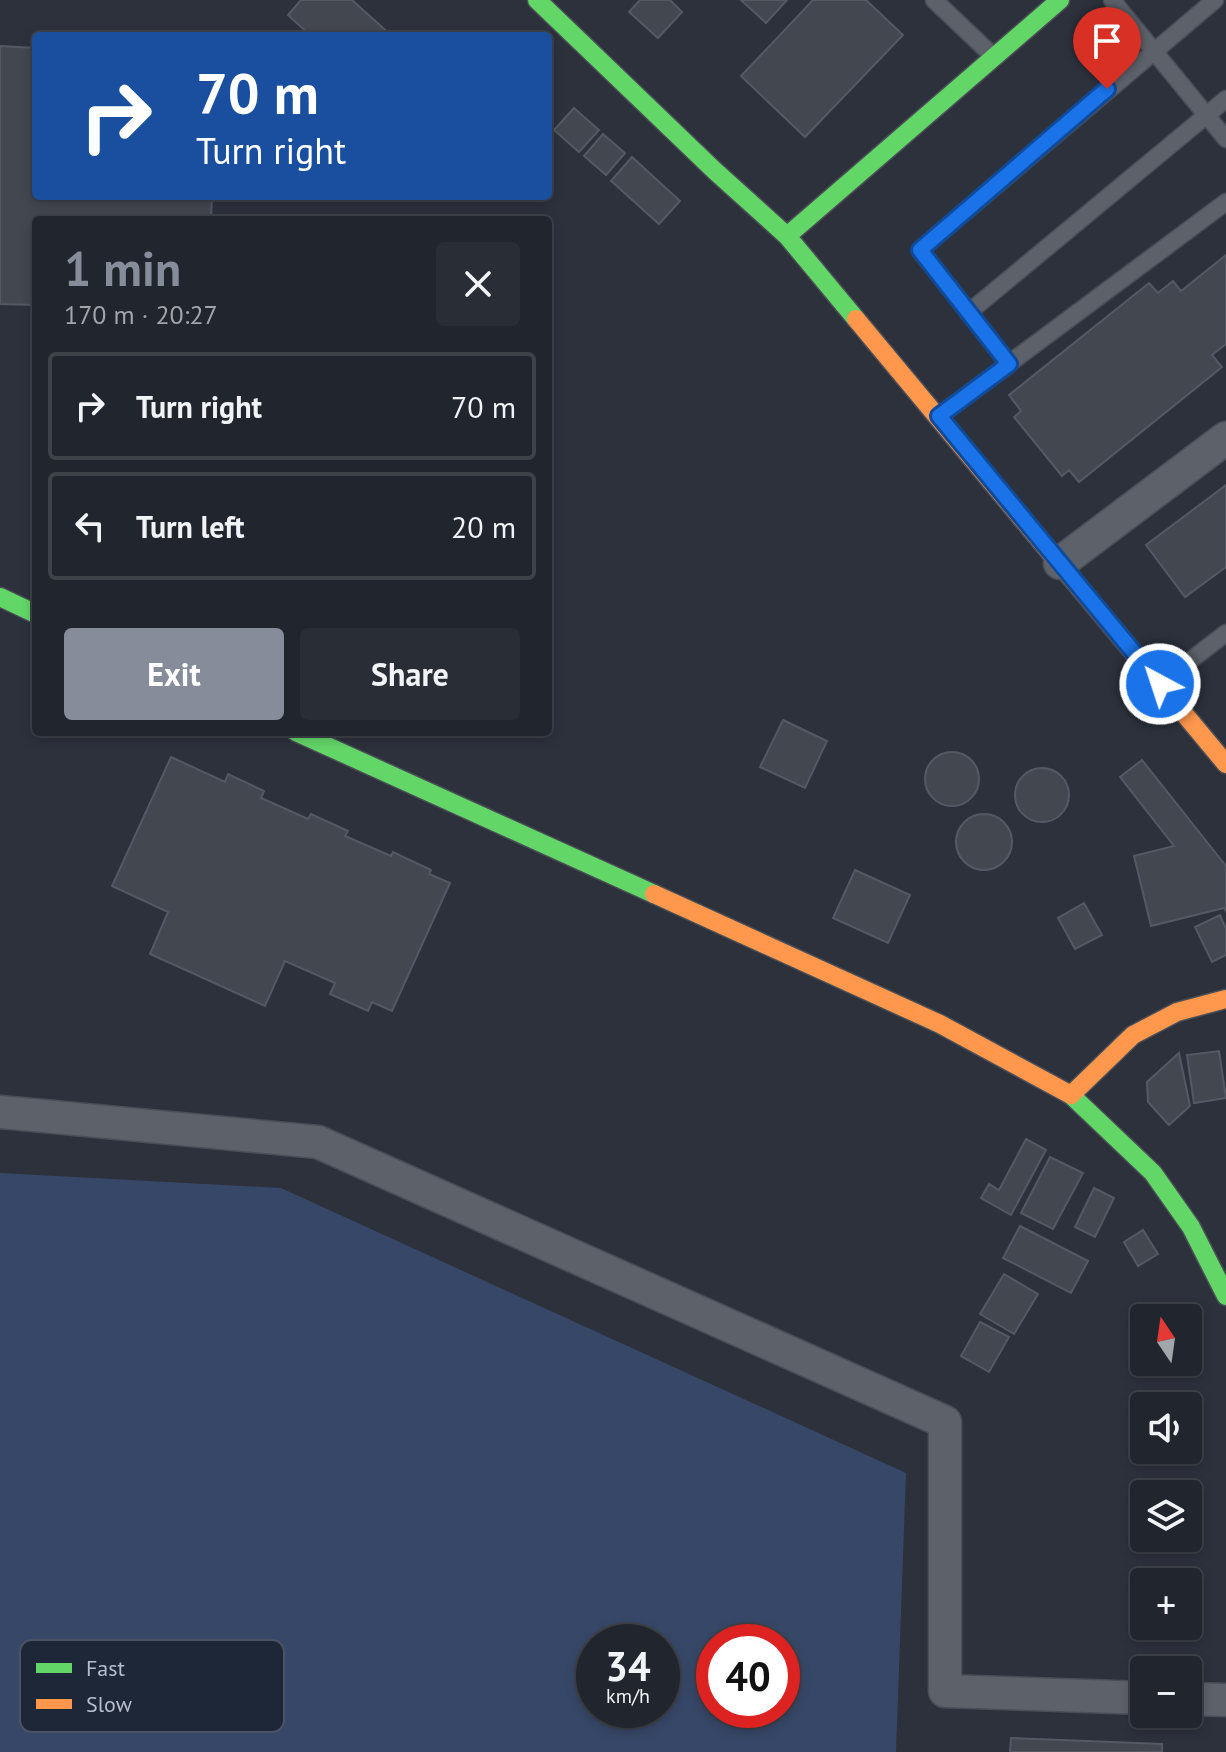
<!DOCTYPE html>
<meta charset="utf-8">
<style>
body{margin:0;font-family:"PT Sans",sans-serif;background:#292d35;color:#f1f3f6;height:100vh;display:flex;flex-direction:column;font-size:30px;white-space:nowrap}
*{box-sizing:border-box;margin:0}
p{font-size:26px;color:#a2a5aa}
.icon{flex:none;width:44px;height:44px;fill:none;stroke:currentColor;stroke-width:2;stroke-linecap:round;stroke-linejoin:round}
.map{position:relative;flex:1;overflow:hidden}
.details{position:absolute;left:32px;top:216px;width:520px;height:520px;display:flex;flex-direction:column;background:#21252d;border-radius:8px;box-shadow:0 4px 12px #0003,0 0 0 2px #3e4249}
.details>*{flex:none}
.guide{position:absolute;left:32px;top:32px;width:520px;height:168px;border-radius:8px;box-shadow:0 4px 12px #0003,0 0 0 2px #3e4249;background:#1a4fa0;color:#fff;overflow:hidden}
.needle{width:52px;rotate:347deg}
.tools{position:absolute;left:1130px;top:1304px;display:grid;gap:16px}
.tools a{display:grid;place-items:center;width:72px;height:72px;border-radius:8px;background:#21252d;box-shadow:0 4px 12px #0003,0 0 0 2px #3e4249;font-size:40px}
.speed{position:absolute;left:576px;top:1624px;display:flex;gap:16px;font-size:40px;font-weight:700;text-align:center}
.speed>*{display:grid;place-content:center;width:104px;height:104px;border-radius:50%;background:#21252d;box-shadow:0 4px 12px #0003,0 0 0 2px #3e4249;line-height:1}
.speed small{font-size:20px;font-weight:400}
.speed .limit{border:12px solid #d22;background:#fff;color:#111}
.pin{position:absolute;display:grid;place-items:center;width:68px;height:68px;color:#fff;margin:-82px -34px;border-radius:50% 50% 50% 0;rotate:-45deg;box-shadow:0 0 8px #0007}
.pin .icon{rotate:45deg}
.me{position:absolute;width:88px;margin:-44px;rotate:320deg;stroke-linejoin:round;filter:drop-shadow(0 0 6px #0008)}
.turn{display:flex;align-items:center;gap:28px;height:168px;padding:0 32px;font-size:36px}
.turn .icon{width:104px;height:104px;stroke-width:2.5}
.turn b{display:block;font-size:56px;line-height:68px}
.round{display:grid;place-items:center;flex:none;width:84px;height:84px;border-radius:8px;background:#292d35}
.headline{display:flex;align-items:center;justify-content:space-between;height:136px;padding:0 32px}
h1{font-size:48px;font-weight:800;line-height:60px;color:#868c9a}
.cta{display:flex;gap:16px;margin-top:auto;padding:16px 32px}
.cta a{flex:1;height:92px;border-radius:8px;background:#868c9a;color:#fff;font-size:32px;font-weight:800;line-height:92px;text-align:center}
.cta a+a{background:#292d35;color:#f1f3f6}
ul{padding:0;list-style:none}
li{display:flex;align-items:center;gap:24px;height:108px;margin:0 16px 12px;padding:0 16px;border:4px solid #3e4249;border-radius:8px}
li div{flex:1}
li b{display:block;font-size:30px}
li em{font-style:normal}
.map>svg:first-child{display:block}
.water{fill:#374767;fill-rule:evenodd}
.building{fill:#424750;stroke:#545963;stroke-width:2}
.lines{fill:none;stroke-linecap:round;stroke-linejoin:round}
.lane-casing{stroke:#4a4e56;stroke-width:19}
.street-casing{stroke:#4a4e56;stroke-width:35}
.fast-casing{stroke:#4a4e56;stroke-width:21}
.slow-casing{stroke:#4a4e56;stroke-width:21}
.lane{stroke:#5d616a;stroke-width:16}
.street{stroke:#5d616a;stroke-width:32}
.fast{stroke:#63d668;stroke-width:18}
.slow{stroke:#ff974d;stroke-width:18}
.route-casing{stroke:#114b97;stroke-width:20}
.route{stroke:#1a73e8;stroke-width:14}
.key{fill:#1e2738;stroke:#4c5464;stroke-width:2}
.key-label{font-size:22px;fill:#b7bdcc}
</style>
<div class="map">
<svg width="1226" height="1752" viewBox="0 0 1226 1752">
<rect width="100%" height="100%" fill="#2c313c"/>
<!-- water -->
<path class="water" d="M 0,1173 L 281,1188 L 906,1473 L 896,1752 L 0,1752 ZM 594,1642 L 662,1642 L 662,1710 L 594,1710 ZM 782,1642 L 782,1710 L 714,1710 L 714,1642 Z"/>
<!-- building -->
<path class="building" d="M 301,0 L 352,0 L 392,36 L 311,36 L 288,15 Z
M 640,0 L 670,0 L 682,12 L 658,38 L 629,12 Z
M 741,0 L 787,0 L 766,23 Z
M 813,0 L 866,0 L 903,35 L 805,137 L 741,76 Z
M 0,46 L 36,48 L 36,196 L 212,196 L 211,220 L 36,220 L 36,305 L 0,304 Z
M 574,108 L 599,130 L 579,152 L 554,130 Z
M 603,134 L 625,153 L 606,175 L 584,156 Z
M 632,157 L 680,201 L 659,224 L 611,181 Z
M 1226,255 L 1226,344 L 1212,355 L 1222,367 L 1079,482 L 1069,470 L 1062,476 L 1014,417 L 1021,411 L 1009,395 L 1149,283 L 1158,293 L 1173,281 L 1181,291 Z
M 1226,485 L 1226,567 L 1185,597 L 1146,545 Z
M 783,720 L 827,741 L 805,788 L 760,767 Z
M925 779a27 27 0 1 1 54 0a27 27 0 1 1-54 0Z
M 171,757 L 225,782 L 228,774 L 264,791 L 261,798 L 308,819 L 311,814 L 348,831 L 345,836 L 391,856 L 393,852 L 431,870 L 429,874 L 450,883 L 392,1011 L 372,1002 L 368,1011 L 330,994 L 335,983 L 285,961 L 265,1006 L 150,954 L 168,912 L 112,886 Z
M 1142,760 L 1226,866 L 1226,911 L 1224,908 L 1151,926 L 1134,856 L 1174,846 L 1120,777 Z
M1015 795a27 27 0 1 1 54 0a27 27 0 1 1-54 0Z
M956 842a28 28 0 1 1 56 0a28 28 0 1 1-56 0Z
M 855,870 L 910,895 L 888,943 L 833,918 Z
M 1084,903 L 1102,935 L 1075,949 L 1058,918 Z
M 1220,915 L 1226,929 L 1226,955 L 1212,962 L 1195,927 Z
M 1219,1051 L 1226,1098 L 1194,1103 L 1187,1055 Z
M 1179,1053 L 1190,1106 L 1169,1125 L 1148,1102 L 1147,1082 Z
M 1026,1139 L 1046,1150 L 1011,1215 L 981,1198 L 989,1184 L 999,1190 Z
M 1050,1157 L 1083,1173 L 1053,1229 L 1021,1213 Z
M 1094,1188 L 1114,1198 L 1095,1237 L 1075,1227 Z
M 1020,1226 L 1088,1261 L 1071,1293 L 1003,1258 Z
M 1143,1230 L 1158,1254 L 1138,1266 L 1124,1242 Z
M 1004,1274 L 1038,1294 L 1014,1334 L 980,1314 Z
M 980,1322 L 1009,1337 L 989,1372 L 961,1356 Z
M 1011,1738 L 1162,1744 L 1162,1752 L 1010,1752 Z"/>
<g class="lines">
<defs>
<path id="lane" d="M 934,0 L 993,56
M 1112,0 L 1226,139
M 968,313 L 1226,99
M 1009,364 L 920,250 L 1215,0
M 940,415 L 1226,202
M 1161,683 L 1226,633"/>
<path id="street" d="M 1060,563 L 1226,438
M 0,1112 L 318,1142 L 945,1422 L 945,1691 L 1144,1698
M 1188,1699 L 1226,1700"/>
<path id="fast" d="M 537,0 L 715,171 L 787,236 L 856,319
M 787,236 L 1060,0
M 0,597 L 36,614
M 296,732 L 654,894
M 1071,1095 L 1153,1173 L 1191,1227 L 1226,1296"/>
<path id="slow" d="M 856,319 L 1226,764
M 654,894 L 940,1024 L 1071,1095 L 1133,1035 L 1177,1012 L 1226,999"/>
</defs>
<!-- lane casing -->
<use href="#lane" class="lane-casing"/>
<!-- street casing -->
<use href="#street" class="street-casing"/>
<!-- fast casing -->
<use href="#fast" class="fast-casing"/>
<!-- slow casing -->
<use href="#slow" class="slow-casing"/>
<!-- lane -->
<use href="#lane" class="lane"/>
<!-- street -->
<use href="#street" class="street"/>
<!-- fast -->
<use href="#fast" class="fast"/>
<!-- slow -->
<use href="#slow" class="slow"/>
</g>
<g class="lines">
<defs>
<path id="route" d="M 1107,89 L 920,250 L 1009,364 L 939,416 L 1160,684"/>
</defs>
<!-- route casing -->
<use href="#route" class="route-casing"/>
<!-- route -->
<use href="#route" class="route"/>
</g>
<!-- legend -->
<rect x="20" y="1640" width="264" height="92" rx="12" class="key"/>
<rect x="36" y="1663" width="36" height="10" fill="#63d668"/>
<rect x="36" y="1699" width="36" height="10" fill="#ff974d"/>
<g class="key-label">
<text x="86" y="1676">Fast</text>
<text x="86" y="1712">Slow</text>
</g>
</svg>
<div class="tools">
<a><svg class="needle" viewBox="-14 -14 28 28"><path d="M0-13l5 13h-10z" fill="#e53935"/><path d="M0 13l5-13h-10z" fill="#a2a5aa"/></svg></a>
<a><svg class="icon" aria-label="sound" viewBox="0 0 24 24"><path d="M4 9h4l5-4v14l-5-4H4zM17 9q2 3 0 6"/></svg></a>
<a><svg class="icon" aria-label="layers" viewBox="0 0 24 24"><path d="M12 4l9 5-9 5-9-5zM3 14l9 5 9-5"/></svg></a>
<a>+</a>
<a>−</a>
</div>
<div class="speed"><div>34<small>km/h</small></div><div class="limit">40</div></div>
<div class="pin" style="left:1107px;top:89px;background:#d93025"><svg class="icon" aria-label="arrive" viewBox="0 0 24 24"><path d="M6 21V4h12l-3 4 3 4H6"/></svg></div>
<svg class="me" style="left:1160px;top:684px" viewBox="-20 -20 40 40"><circle r="17" fill="#1a73e8" stroke="#fff" stroke-width="3"/><path d="M0-11L8 9 0 5-8 9z" fill="#fff"/></svg>
<div class="guide">
<div class="turn"><svg class="icon" aria-label="right" viewBox="0 0 24 24"><path d="M7 20v-9h11M14 6l5 5-5 5"/></svg><div><b>70 m</b>Turn right</div></div>
</div>
<section class="details">
<div class="headline"><div><h1>1 min</h1><p>170 m · 20:27</p></div><a class="round"><svg class="icon" aria-label="close" viewBox="0 0 24 24"><path d="M6 6l12 12M18 6L6 18"/></svg></a></div>
<ul>
<li><svg class="icon" aria-label="right" viewBox="0 0 24 24"><path d="M7 20v-9h11M14 6l5 5-5 5"/></svg><div><b>Turn right</b></div><em>70 m</em></li>
<li><svg class="icon" aria-label="left" viewBox="0 0 24 24"><path d="M17 20v-9H6M10 6l-5 5 5 5"/></svg><div><b>Turn left</b></div><em>20 m</em></li>
</ul>
<div class="cta"><a>Exit</a><a>Share</a></div>
</section>
</div>
